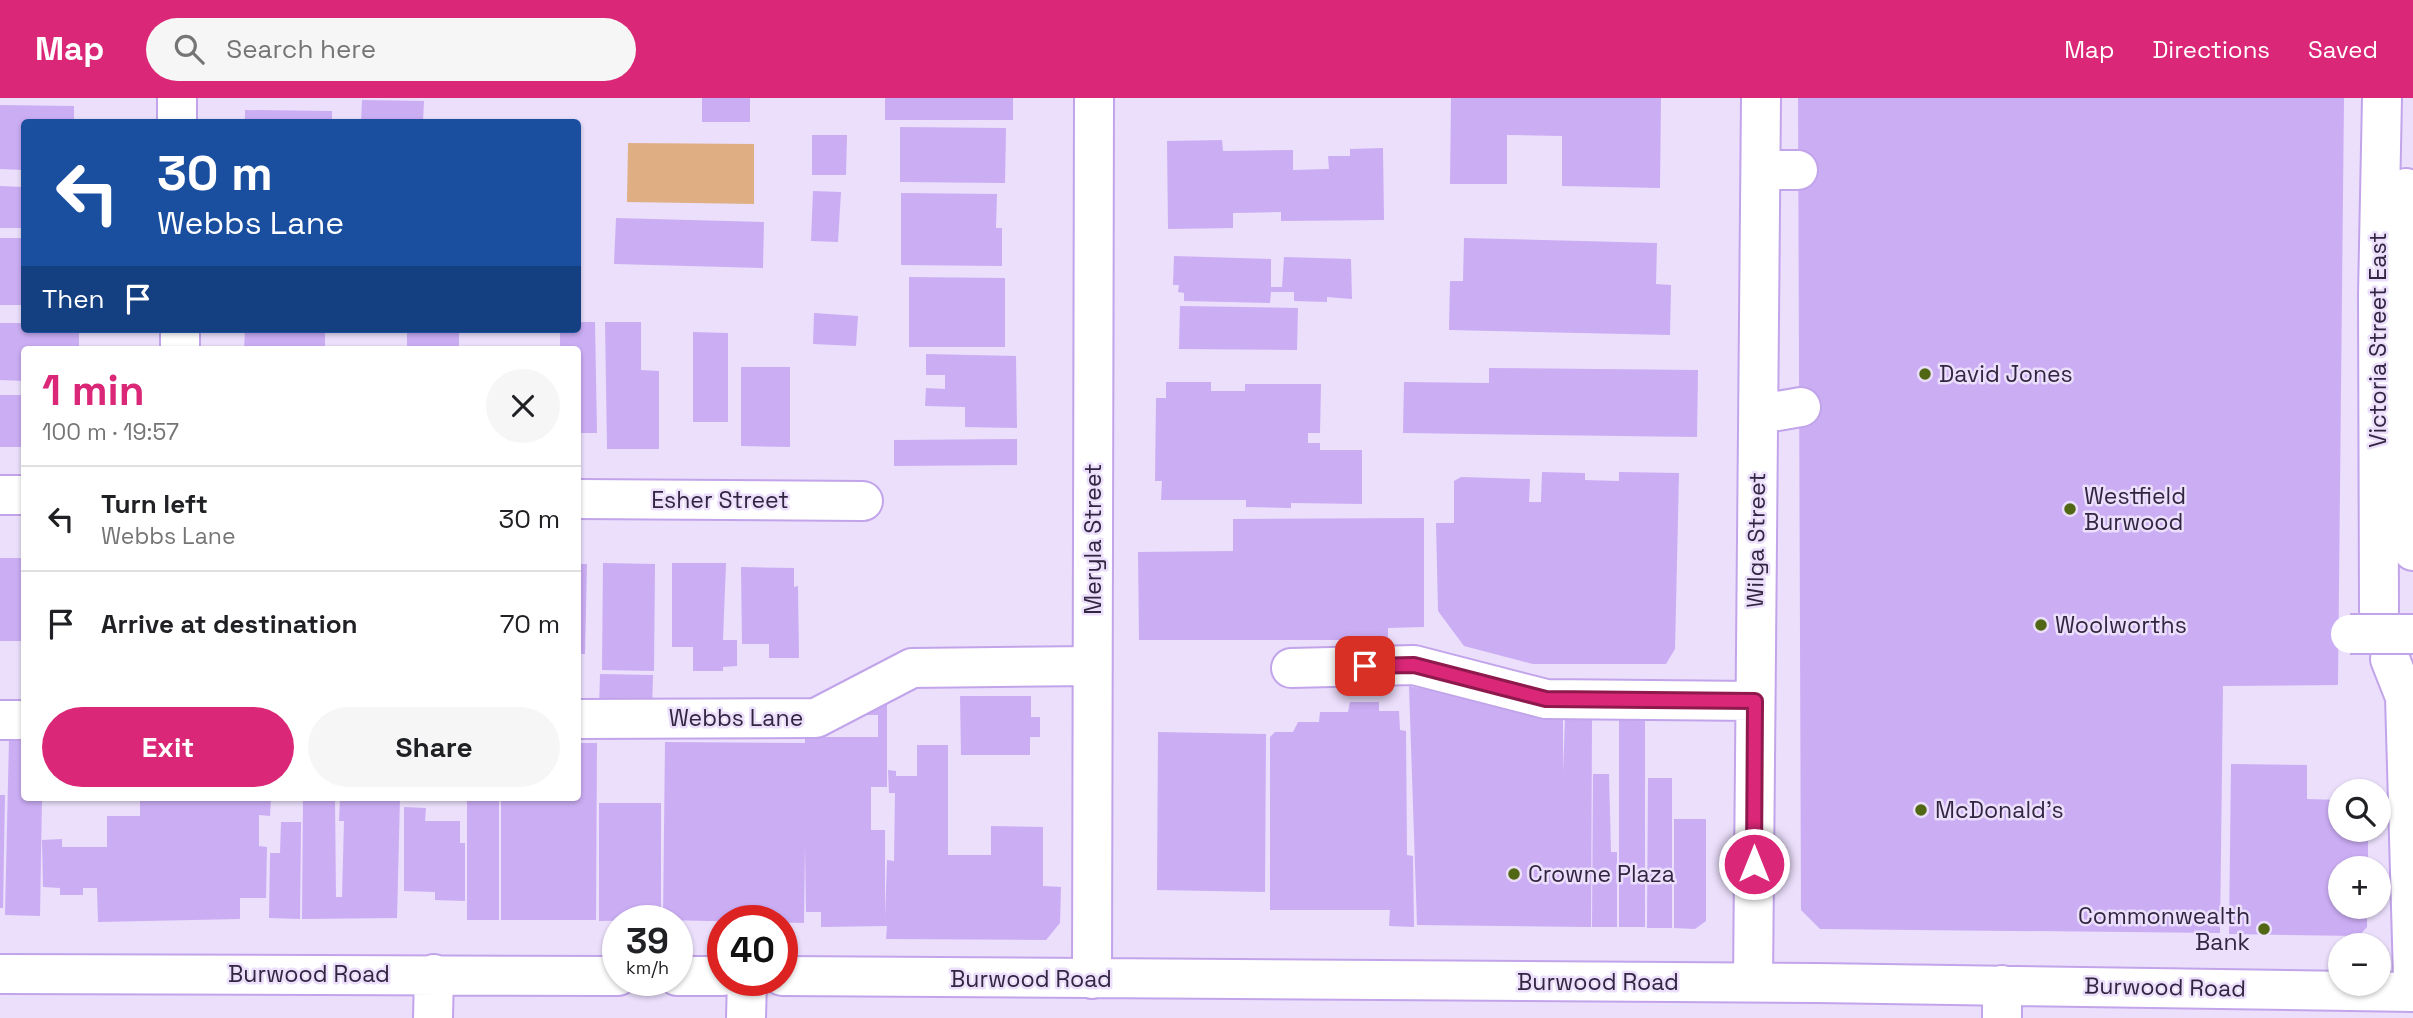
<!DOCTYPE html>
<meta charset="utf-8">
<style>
body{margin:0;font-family:"Space Grotesk",sans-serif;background:#f6f6f6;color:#202124;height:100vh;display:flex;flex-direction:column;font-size:26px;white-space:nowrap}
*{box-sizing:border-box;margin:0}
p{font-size:23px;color:#757577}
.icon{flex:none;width:38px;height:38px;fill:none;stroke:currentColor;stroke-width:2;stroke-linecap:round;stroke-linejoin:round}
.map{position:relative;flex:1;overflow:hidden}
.details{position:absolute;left:21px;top:248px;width:560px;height:455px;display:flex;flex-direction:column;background:#fff;border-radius:7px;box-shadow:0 2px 5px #0004}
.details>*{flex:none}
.guide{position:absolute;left:21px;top:21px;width:560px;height:214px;border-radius:7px;box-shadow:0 2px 5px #0004;background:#1a4fa0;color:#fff;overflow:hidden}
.tools{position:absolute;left:2328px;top:681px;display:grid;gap:14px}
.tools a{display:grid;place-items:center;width:63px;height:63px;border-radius:50%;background:#fff;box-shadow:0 2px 5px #0004;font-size:35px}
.speed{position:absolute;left:602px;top:807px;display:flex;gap:14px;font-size:35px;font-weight:700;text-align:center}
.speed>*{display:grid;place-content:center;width:91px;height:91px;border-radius:50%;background:#fff;box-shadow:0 2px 5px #0004;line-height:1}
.speed small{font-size:18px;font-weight:400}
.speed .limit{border:10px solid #d22;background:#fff;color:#111}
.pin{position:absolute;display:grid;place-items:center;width:60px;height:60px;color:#fff;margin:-30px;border-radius:14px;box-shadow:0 4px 10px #0006}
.me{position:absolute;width:77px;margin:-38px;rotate:0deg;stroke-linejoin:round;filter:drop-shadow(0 0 5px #0008)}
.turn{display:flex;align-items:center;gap:24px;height:147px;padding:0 21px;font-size:32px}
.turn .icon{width:91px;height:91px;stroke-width:2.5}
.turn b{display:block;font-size:49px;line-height:60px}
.then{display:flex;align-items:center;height:66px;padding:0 21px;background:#0003;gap:14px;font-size:26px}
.round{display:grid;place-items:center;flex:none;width:74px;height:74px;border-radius:37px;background:#f6f6f6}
.summary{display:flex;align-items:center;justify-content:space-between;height:119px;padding:0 21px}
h1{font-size:42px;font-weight:800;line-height:52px;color:#db2777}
.action{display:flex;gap:14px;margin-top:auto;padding:14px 21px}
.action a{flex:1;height:80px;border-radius:42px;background:#db2777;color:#fff;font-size:28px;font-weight:800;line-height:80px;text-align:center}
.action a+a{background:#f6f6f6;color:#202124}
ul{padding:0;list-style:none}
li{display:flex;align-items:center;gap:21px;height:105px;padding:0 21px;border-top:2px solid #e0e0e0}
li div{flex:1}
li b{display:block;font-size:26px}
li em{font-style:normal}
header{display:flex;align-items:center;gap:42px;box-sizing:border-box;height:98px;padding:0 35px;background:#db2777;color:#fff}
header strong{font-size:33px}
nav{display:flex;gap:38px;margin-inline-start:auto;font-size:24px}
.search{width:490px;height:63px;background:#f6f6f6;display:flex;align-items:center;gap:18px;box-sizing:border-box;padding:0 24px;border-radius:38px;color:#757577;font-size:26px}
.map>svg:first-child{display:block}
.green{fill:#dfaf83}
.building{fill:#cbadf4}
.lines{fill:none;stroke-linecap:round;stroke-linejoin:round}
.minor-casing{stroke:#c2a4ea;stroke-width:42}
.minor{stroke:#fff;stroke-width:38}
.minor-bridge-casing{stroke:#c2a4ea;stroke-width:42;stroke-linecap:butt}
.minor-bridge{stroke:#fff;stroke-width:38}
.route-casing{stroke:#8e194d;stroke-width:18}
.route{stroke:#db2777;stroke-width:12}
.poi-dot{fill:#516714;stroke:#ebdffc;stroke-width:2.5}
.labels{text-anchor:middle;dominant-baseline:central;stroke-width:5;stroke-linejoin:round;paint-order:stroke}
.street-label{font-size:23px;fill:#322541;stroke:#ebdffc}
.poi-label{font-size:23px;fill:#322541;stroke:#ebdffc;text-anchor:start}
</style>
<header>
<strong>Map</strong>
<div class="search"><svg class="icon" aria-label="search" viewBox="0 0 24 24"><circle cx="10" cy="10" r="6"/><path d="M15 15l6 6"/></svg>Search here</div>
<nav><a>Map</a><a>Directions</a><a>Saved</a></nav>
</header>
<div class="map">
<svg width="2413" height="920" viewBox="0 0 2413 920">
<rect width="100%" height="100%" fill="#ebdffc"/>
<!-- green -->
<path class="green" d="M 628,45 L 754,46 L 754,106 L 627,104 Z"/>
<!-- building -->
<path class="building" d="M 702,0 L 750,0 L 750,24 L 702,24 Z
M 885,0 L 1013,0 L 1013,22 L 885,22 Z
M 1451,0 L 1661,0 L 1660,90 L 1562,88 L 1562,38 L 1507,37 L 1507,86 L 1450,86 Z
M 1798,0 L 2344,0 L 2338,587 L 2223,588 L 2220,835 L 1820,831 L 1801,812 Z
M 362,2 L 424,3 L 423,24 L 361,24 Z
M 0,7 L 74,8 L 74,24 L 24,24 L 24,72 L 0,71 Z
M 245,12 L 332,13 L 332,24 L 245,24 Z
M 900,29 L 1006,30 L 1005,85 L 900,84 Z
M 812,37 L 847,37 L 846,77 L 812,77 Z
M 1222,42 L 1223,53 L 1293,52 L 1293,72 L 1329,71 L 1328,58 L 1350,58 L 1350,51 L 1383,50 L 1384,122 L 1281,123 L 1281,114 L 1233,115 L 1233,130 L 1168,131 L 1167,43 Z
M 0,88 L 24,89 L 24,130 L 0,130 Z
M 813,93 L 841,94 L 838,144 L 811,143 Z
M 901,95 L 997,96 L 996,130 L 1002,130 L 1002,168 L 901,167 Z
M 616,120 L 764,124 L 763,170 L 614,166 Z
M 0,140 L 24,140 L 24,207 L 0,207 Z
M 1464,140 L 1657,145 L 1656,186 L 1671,187 L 1670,237 L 1449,232 L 1450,183 L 1463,183 Z
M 1174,158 L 1271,161 L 1271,189 L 1282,189 L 1284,159 L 1351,161 L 1352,201 L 1327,199 L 1327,204 L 1294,203 L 1294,194 L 1271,194 L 1270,205 L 1184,203 L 1184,195 L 1178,194 L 1179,187 L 1173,187 Z
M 909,179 L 1005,180 L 1005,249 L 909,249 Z
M 1180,208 L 1298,210 L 1297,252 L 1179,251 Z
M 814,215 L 858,218 L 856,248 L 813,246 Z
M 578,224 L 595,224 L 597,335 L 578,335 L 578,252 L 560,252 L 560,231 L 578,231 Z
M 605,224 L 641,224 L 641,272 L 659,273 L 659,351 L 607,351 Z
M 0,225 L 24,225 L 24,231 L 79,231 L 79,248 L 71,248 L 71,252 L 24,252 L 24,283 L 0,282 Z
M 245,231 L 325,232 L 325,252 L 244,252 Z
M 407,231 L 459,231 L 459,252 L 407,252 Z
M 693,234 L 728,235 L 728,324 L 693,324 Z
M 926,256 L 1016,258 L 1017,330 L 965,329 L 965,309 L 925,308 L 926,290 L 945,291 L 945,277 L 926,277 Z
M 741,269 L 790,269 L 790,349 L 741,348 Z
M 1489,270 L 1698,272 L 1697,339 L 1403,335 L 1404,284 L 1489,285 Z
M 1166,284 L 1211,284 L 1211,293 L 1245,293 L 1245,286 L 1321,286 L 1320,335 L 1308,335 L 1308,345 L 1320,345 L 1320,352 L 1362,352 L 1362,406 L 1291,405 L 1291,410 L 1246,409 L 1246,402 L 1161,402 L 1162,383 L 1155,383 L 1156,300 L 1166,300 Z
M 0,297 L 24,297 L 24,349 L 0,349 Z
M 1017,341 L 1017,367 L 894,368 L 894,342 Z
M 1542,374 L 1585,375 L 1585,382 L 1619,383 L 1619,374 L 1679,375 L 1675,551 L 1666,566 L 1533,566 L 1464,548 L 1438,513 L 1436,425 L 1454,425 L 1454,383 L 1461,379 L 1530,381 L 1529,404 L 1541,404 Z
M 1424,420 L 1424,529 L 1388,530 L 1388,542 L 1139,542 L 1138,454 L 1233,453 L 1233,421 Z
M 0,460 L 24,460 L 24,543 L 0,543 Z
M 603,465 L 655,466 L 654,573 L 602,572 Z
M 672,465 L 726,465 L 723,542 L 737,542 L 737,568 L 723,569 L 723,573 L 693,573 L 693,549 L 672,549 Z
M 578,466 L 587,466 L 585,556 L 578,556 Z
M 741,469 L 794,470 L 794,489 L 798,488 L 799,560 L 769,560 L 769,546 L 742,546 Z
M 600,576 L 653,577 L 652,612 L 599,611 Z
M 1409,588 L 1563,616 L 1563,675 L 1565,620 L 1592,621 L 1591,829 L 1417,827 Z
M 960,598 L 1031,598 L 1031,619 L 1040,619 L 1040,639 L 1030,639 L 1030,657 L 961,657 Z
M 864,603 L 887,603 L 887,689 L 871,689 L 871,732 L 885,732 L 885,819 L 887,762 L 894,763 L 895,695 L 889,695 L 888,672 L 896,673 L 896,678 L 917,678 L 917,647 L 948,647 L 948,757 L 991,757 L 991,728 L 1043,729 L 1043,788 L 1061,789 L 1060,825 L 1046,842 L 886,841 L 887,828 L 821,829 L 821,814 L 806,814 L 805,747 L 804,825 L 663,822 L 665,644 L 805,645 L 805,639 L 878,639 L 878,617 L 864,617 Z
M 1350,604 L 1379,604 L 1379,613 L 1399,613 L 1400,632 L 1406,633 L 1407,757 L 1413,758 L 1414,829 L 1389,828 L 1390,812 L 1270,812 L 1270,639 L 1275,634 L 1293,634 L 1298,624 L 1319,624 L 1320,614 L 1348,614 Z
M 1619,620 L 1645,620 L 1645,829 L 1619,829 Z
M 1158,634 L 1266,636 L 1265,794 L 1157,792 Z
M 9,640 L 24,640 L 24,700 L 42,700 L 40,818 L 5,817 Z
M 578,645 L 597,645 L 596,822 L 501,822 L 501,700 L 578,700 Z
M 2231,666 L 2307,667 L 2307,701 L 2340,702 L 2340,732 L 2368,732 L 2368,770 L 2340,770 L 2340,808 L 2367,808 L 2367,829 L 2359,838 L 2229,836 Z
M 1593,676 L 1609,676 L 1611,754 L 1617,754 L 1617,829 L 1592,829 Z
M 1648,680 L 1672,680 L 1672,830 L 1647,830 Z
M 0,697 L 5,697 L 3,810 L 0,810 Z
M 140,700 L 271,700 L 270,718 L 259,717 L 259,748 L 267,749 L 266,800 L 240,800 L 240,821 L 98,824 L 97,790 L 83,790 L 83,797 L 60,797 L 60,790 L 43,789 L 42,742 L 62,741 L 62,749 L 107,749 L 107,718 L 140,718 Z
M 303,700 L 335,700 L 336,799 L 342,799 L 344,723 L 339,723 L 340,700 L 400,700 L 397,820 L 302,821 Z
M 467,700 L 499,700 L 499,822 L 467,822 Z
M 599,705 L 661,705 L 661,822 L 599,823 Z
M 404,709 L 426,710 L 425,723 L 460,723 L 460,745 L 465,745 L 465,803 L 435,802 L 435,794 L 404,793 Z
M 1674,721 L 1706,721 L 1706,823 L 1695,831 L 1674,830 Z
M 281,724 L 301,724 L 300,821 L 269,820 L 270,755 L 280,755 Z"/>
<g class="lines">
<defs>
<path id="minor" d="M 177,0 L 177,24
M 1761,72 L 1798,72
M 2406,90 L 2406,399 L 2413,453
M 180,231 L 180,252
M 1760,316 L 1801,309
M 0,397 L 24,397
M 578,401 L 863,403
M 2379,513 L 2378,197 L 2382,0
M 2390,561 L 2405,599 L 2413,879
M 1291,570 L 1414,567 L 1546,601 L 1755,603
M 578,621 L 816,620 L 912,570 L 1092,568
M 0,622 L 24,622
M 0,876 L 618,878
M 677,878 L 723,878
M 782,878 L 1817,885 L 2413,894
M 1092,881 L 1094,0
M 1753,884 L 1761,0
M 433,920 L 434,876
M 746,920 L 747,882
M 2002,920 L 2002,887"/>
</defs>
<!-- minor casing -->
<use href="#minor" class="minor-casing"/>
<!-- minor -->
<use href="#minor" class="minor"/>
<defs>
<path id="minor-bridge" d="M 2350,536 L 2413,536"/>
</defs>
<!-- minor-bridge casing -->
<use href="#minor-bridge" class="minor-bridge-casing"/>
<!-- minor-bridge -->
<use href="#minor-bridge" class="minor-bridge"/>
</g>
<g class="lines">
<defs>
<path id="route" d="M 1365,568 L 1414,567 L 1546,601 L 1755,603 L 1754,766"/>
</defs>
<!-- route casing -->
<use href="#route" class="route-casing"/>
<!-- route -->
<use href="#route" class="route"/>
</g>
<!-- markers -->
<g class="poi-dot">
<circle cx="1925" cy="276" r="7"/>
<circle cx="2070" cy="411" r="7"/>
<circle cx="2041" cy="527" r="7"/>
<circle cx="1921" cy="712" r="7"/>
<circle cx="1514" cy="776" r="7"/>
<circle cx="2264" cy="831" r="7"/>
</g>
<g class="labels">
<!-- street labels -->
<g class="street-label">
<text transform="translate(2378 242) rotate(-90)">Victoria Street East</text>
<text x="720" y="402">Esher Street</text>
<text transform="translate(1093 441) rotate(-90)">Meryla Street</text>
<text transform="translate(1756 442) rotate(-89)">Wilga Street</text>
<text x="736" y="620">Webbs Lane</text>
<text x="309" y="876">Burwood Road</text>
<text x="1031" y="881">Burwood Road</text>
<text x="1598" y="884">Burwood Road</text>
<text transform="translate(2165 889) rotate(1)">Burwood Road</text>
</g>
<!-- poi labels -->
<g class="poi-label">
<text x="1939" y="276">David Jones</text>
<text x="2084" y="398">Westfield<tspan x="2084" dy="26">Burwood</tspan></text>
<text x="2055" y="527">Woolworths</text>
<text x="1935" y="712">McDonald's</text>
<text x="1528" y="776">Crowne Plaza</text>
<text x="2250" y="818" text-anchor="end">Commonwealth<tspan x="2250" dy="26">Bank</tspan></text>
</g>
</g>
</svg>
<div class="tools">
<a><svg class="icon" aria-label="search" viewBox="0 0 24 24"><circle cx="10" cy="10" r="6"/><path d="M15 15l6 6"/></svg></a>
<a>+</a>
<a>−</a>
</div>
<div class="speed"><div>39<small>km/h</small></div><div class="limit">40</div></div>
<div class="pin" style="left:1365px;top:568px;background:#d93025"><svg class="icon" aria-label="arrive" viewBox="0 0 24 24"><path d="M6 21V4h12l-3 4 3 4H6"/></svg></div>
<svg class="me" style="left:1754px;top:766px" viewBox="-20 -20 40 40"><circle r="17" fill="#db2777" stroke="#fff" stroke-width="3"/><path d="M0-11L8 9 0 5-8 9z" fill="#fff"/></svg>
<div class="guide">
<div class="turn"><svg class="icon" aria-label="left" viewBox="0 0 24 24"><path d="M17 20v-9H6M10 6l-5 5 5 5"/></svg><div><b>30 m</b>Webbs Lane</div></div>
<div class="then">Then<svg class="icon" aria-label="arrive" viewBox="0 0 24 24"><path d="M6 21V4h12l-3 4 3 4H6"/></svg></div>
</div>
<section class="details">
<div class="summary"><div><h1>1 min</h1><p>100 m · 19:57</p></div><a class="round"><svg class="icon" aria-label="close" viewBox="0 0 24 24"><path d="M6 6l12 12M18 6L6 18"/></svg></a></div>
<ul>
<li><svg class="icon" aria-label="left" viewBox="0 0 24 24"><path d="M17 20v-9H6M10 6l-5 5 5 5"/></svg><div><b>Turn left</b><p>Webbs Lane</p></div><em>30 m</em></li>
<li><svg class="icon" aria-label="arrive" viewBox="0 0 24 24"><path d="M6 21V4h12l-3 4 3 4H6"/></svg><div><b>Arrive at destination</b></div><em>70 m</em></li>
</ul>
<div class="action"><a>Exit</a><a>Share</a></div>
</section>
</div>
